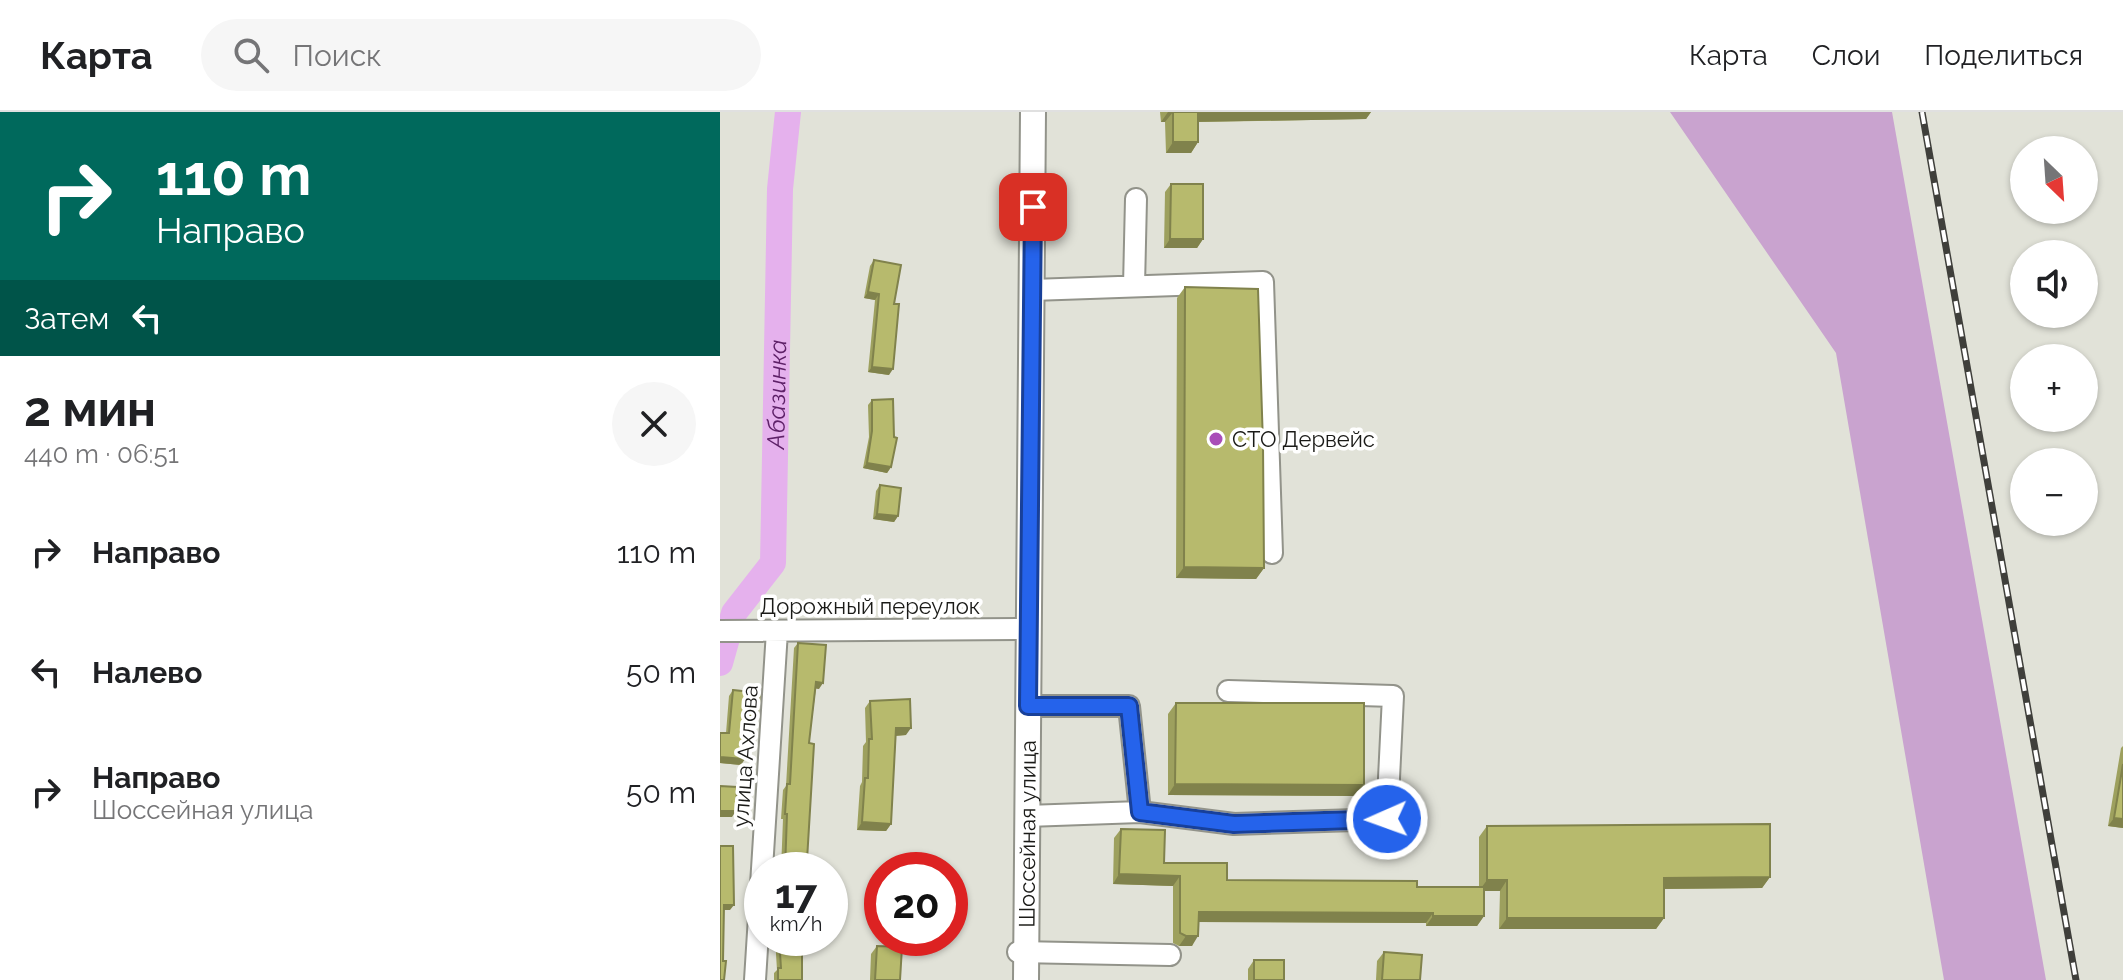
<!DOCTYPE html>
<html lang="ru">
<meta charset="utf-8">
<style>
body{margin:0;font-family:Raleway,sans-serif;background:#f6f6f6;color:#202124;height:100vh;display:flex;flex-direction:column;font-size:30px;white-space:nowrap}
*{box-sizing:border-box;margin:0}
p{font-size:26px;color:#757577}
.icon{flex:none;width:44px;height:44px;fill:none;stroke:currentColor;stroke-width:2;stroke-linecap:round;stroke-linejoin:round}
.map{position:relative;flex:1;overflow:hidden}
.drawer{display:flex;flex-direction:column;background:#fff;width:720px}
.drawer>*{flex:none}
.top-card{background:#00695c;color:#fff;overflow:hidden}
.needle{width:52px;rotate:155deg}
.buttons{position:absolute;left:1290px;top:24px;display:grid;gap:16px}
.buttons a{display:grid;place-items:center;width:88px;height:88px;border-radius:50%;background:#fff;box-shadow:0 2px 6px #0004;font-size:40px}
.speed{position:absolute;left:24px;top:740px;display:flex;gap:16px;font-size:40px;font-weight:700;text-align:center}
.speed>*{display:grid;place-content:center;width:104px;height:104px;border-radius:50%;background:#fff;box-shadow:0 2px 6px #0004;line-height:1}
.speed small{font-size:20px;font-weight:400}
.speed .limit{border:12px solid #d22;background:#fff;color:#111}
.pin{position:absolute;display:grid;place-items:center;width:68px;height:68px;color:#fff;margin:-34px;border-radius:16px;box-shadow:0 4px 12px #0006}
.me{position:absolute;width:88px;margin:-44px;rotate:268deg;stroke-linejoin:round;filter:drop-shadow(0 0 6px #0008)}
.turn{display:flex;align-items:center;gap:28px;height:168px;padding:0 24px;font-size:36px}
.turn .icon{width:104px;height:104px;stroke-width:2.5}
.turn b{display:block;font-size:56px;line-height:68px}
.then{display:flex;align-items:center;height:76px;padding:0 24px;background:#0003;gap:16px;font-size:30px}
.round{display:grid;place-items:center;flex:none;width:84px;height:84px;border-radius:42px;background:#f6f6f6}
.headline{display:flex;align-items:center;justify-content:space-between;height:136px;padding:0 24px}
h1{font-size:48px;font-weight:700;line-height:60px}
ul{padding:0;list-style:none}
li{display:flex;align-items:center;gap:24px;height:120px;padding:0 24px}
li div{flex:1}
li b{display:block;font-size:30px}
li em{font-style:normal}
header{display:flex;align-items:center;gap:48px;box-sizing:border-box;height:112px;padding:0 40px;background:#fff;border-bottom:2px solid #e0e0e0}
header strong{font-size:38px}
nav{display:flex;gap:44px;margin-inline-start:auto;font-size:28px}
.search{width:560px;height:72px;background:#f6f6f6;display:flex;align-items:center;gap:20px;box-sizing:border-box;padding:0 28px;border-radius:44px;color:#757577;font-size:30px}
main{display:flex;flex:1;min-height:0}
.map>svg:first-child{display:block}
.green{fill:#c9a3cf}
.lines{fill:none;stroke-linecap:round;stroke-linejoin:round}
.river{stroke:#e5b1ed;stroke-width:26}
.minor-casing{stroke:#92938a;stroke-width:24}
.major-casing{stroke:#92938a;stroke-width:28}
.minor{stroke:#fff;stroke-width:20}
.major{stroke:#fff;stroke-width:24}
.rail-casing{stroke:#3f3f3b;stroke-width:7}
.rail{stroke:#fff;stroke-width:4;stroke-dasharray:12;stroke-linecap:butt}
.wall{fill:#9da05e}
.shaded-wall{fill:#80824c}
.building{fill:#b7ba6d;stroke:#80824c;stroke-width:2}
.route-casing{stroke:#184099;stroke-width:20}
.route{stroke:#2563eb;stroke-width:14}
.poi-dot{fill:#a94db8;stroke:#fff;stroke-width:3}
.labels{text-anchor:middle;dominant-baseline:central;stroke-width:7;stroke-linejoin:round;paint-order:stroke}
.poi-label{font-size:22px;fill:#1a1a17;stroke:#fff;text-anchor:start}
.street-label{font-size:22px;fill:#1a1a17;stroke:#fff}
.water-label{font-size:24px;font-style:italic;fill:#5e2168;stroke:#fff}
</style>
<header>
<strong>Карта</strong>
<div class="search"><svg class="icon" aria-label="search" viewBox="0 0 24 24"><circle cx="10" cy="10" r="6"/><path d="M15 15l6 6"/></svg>Поиск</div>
<nav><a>Карта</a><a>Слои</a><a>Поделиться</a></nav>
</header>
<main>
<section class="drawer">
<div class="top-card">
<div class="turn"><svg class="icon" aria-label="right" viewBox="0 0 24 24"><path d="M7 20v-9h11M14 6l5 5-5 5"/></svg><div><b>110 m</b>Направо</div></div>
<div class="then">Затем<svg class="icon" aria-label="left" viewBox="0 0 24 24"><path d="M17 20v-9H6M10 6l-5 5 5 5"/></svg></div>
</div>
<div class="headline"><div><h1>2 мин</h1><p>440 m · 06:51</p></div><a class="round"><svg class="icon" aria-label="close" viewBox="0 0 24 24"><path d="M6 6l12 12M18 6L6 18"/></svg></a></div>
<ul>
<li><svg class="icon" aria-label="right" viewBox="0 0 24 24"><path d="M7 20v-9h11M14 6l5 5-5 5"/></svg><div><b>Направо</b></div><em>110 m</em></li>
<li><svg class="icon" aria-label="left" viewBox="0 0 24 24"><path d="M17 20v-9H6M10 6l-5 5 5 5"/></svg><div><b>Налево</b></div><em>50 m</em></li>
<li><svg class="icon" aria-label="right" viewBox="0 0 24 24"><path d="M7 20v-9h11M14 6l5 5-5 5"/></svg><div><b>Направо</b><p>Шоссейная улица</p></div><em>50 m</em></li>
</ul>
</section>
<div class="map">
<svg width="1403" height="868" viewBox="0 0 1403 868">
<rect width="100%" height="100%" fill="#e1e2d8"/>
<!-- green -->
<path class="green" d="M 950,0 L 1172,0 L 1326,868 L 1224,868 L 1116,241 Z"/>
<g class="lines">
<!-- river -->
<path class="river" id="s1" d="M 0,551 L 14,501 L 53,451 L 60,77 L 68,0"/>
<defs>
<path id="minor" d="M 414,174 L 416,87
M 312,178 L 543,170 L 552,441
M 0,519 L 300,517
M 308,594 L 409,594 L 420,700 L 514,712 L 667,707 L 673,584 L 508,579
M 307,704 L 420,700
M 298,840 L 450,843
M 35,868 L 57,519"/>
<g id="major">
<path id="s2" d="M 306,868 L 313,0"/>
</g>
</defs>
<!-- minor casing -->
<use href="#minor" class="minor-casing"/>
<!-- major casing -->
<use href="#major" class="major-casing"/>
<!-- minor -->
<use href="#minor" class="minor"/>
<!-- major -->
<use href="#major" class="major"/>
<defs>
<path id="rail" d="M 1202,0 L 1356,868"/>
</defs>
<!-- rail casing -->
<use href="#rail" class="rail-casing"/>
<!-- rail -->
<use href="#rail" class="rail"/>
</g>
<!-- wall -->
<path class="wall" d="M 440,0 L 651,0 L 646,7 L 478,10 L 478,30 L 471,41 L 446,41 L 445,10 L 441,10 Z
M 451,72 L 483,127 L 477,136 L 444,136 L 445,80 Z
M 154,148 L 174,192 L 169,263 L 148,260 L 155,188 L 144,186 L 150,154 Z
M 465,175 L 544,456 L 536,467 L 456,466 L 457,186 Z
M 152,288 L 171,355 L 167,361 L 143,356 L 149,325 L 148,293 Z
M 160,373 L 178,404 L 174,410 L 153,407 L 156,379 Z
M 78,531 L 99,577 L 96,576 L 89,631 L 87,748 L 83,753 L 80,753 L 80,758 L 61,758 L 63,707 L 61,707 L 63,678 L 66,674 L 74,536 Z
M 13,578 L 34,609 L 28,608 L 21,653 L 0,651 L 0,621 L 6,621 L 9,584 Z
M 150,589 L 186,623 L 176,624 L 171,712 L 166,719 L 137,718 L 140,674 L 142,670 L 143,634 L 146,630 L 145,596 Z
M 456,591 L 644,673 L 636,684 L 448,683 L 448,602 Z
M 1403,634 L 1403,716 L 1388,714 L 1401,636 Z
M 767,714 L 1050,765 L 1042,776 L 944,777 L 944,806 L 936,817 L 779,817 L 780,779 L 764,779 L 764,804 L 757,814 L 706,814 L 706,811 L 479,810 L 472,834 L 459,834 L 453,831 L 453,774 L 393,772 L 394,726 L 401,717 L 444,751 L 507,768 L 697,775 L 759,775 L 759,725 Z
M 55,826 L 82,826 L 82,868 L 54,868 L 54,861 L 57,858 Z
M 157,834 L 180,868 L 150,868 L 151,842 Z
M 664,840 L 700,868 L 656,868 L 657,849 Z
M 534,848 L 564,868 L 528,868 L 528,857 Z"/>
<!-- shaded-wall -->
<path class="shaded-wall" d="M 448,0 L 453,0 L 445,10 L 441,10 Z
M 477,0 L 651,0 L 646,7 L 470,10 Z
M 453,30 L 478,30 L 471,41 L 446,41 Z
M 450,127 L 483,127 L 477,136 L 444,136 Z
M 148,180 L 159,182 L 155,188 L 144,186 Z
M 152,255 L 173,257 L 169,263 L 148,260 Z
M 147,351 L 171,355 L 167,361 L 143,356 Z
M 157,402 L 178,404 L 174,410 L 153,407 Z
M 464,455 L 544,456 L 536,467 L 456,466 Z
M 96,570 L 103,571 L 99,577 L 92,576 Z
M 29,602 L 38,603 L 34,609 L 25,608 Z
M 176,616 L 191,616 L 186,623 L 171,624 Z
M 0,645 L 25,647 L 21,653 L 0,651 Z
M 455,672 L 644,673 L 636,684 L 448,683 Z
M 0,699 L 16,699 L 12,705 L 0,705 Z
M 1394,706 L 1403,707 L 1403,716 L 1388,714 Z
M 142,710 L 171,712 L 166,719 L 137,718 Z
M 80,747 L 87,748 L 83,753 L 76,753 Z
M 399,762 L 460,764 L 453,774 L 393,772 Z
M 1050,765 L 1042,776 L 936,777 L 944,766 Z
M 767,768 L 787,768 L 780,779 L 759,779 Z
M 4,793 L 14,793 L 10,798 L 0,798 Z
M 479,800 L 713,801 L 706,811 L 472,810 Z
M 713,804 L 764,804 L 757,814 L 706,814 Z
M 787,806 L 944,806 L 936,817 L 779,817 Z
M 466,824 L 478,824 L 472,834 L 459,834 Z"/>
<!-- building -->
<path class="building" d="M 453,0 L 478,0 L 478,30 L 453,30 Z
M 451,72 L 483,72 L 483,127 L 450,127 Z
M 154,148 L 181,153 L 174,192 L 179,192 L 173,257 L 152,255 L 159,182 L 148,180 Z
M 465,175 L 538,177 L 543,332 L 544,456 L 464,455 Z
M 173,287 L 174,325 L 177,326 L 171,355 L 147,351 L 152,319 L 152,288 Z
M 160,373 L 181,376 L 178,404 L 157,402 Z
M 78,531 L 106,533 L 103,571 L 96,570 L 89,631 L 94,632 L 87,748 L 80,747 L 80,758 L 65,758 L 67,702 L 65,702 L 67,672 L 70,672 Z
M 13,578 L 40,581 L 38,603 L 29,602 L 25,647 L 0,645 L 0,621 L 9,621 Z
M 190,587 L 191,616 L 176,616 L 171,712 L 142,710 L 145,666 L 148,666 L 149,627 L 152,627 L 150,589 Z
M 456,591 L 644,591 L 644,673 L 455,672 Z
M 1403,652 L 1403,707 L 1394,706 Z
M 0,674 L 17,675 L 16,699 L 0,699 Z
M 1050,712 L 1050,765 L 944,766 L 944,806 L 787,806 L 787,768 L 767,768 L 767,714 Z
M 401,717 L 445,718 L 444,751 L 507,751 L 507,768 L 697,769 L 697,775 L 764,775 L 764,804 L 713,804 L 713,801 L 479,800 L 478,824 L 466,824 L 460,821 L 460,764 L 399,762 Z
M 0,734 L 13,734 L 14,793 L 4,793 L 3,849 L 6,849 L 4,868 L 0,868 Z
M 59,826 L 82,826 L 82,868 L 58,868 L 58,856 L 61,856 Z
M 157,834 L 182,835 L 180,868 L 155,868 Z
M 664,840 L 702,843 L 700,868 L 662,868 Z
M 534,848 L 564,848 L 564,868 L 534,868 Z"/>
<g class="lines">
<defs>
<path id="route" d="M 313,95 L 308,594 L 409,594 L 420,700 L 514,712 L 667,707"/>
</defs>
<!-- route casing -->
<use href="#route" class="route-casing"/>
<!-- route -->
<use href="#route" class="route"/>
</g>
<!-- markers -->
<circle class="poi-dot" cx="496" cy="327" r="8"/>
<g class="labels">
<!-- poi labels -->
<g class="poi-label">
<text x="512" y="327">СТО Дервейс</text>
</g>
<!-- street labels -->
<g class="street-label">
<text x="150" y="494">Дорожный переулок</text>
<text transform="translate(25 644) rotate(-86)">улица Ахлова</text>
<text stroke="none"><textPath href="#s2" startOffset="146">Шоссейная улица</textPath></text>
</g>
<!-- water labels -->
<g class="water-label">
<text stroke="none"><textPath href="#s1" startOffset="284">Абазинка</textPath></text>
</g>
</g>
</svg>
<div class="buttons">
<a><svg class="needle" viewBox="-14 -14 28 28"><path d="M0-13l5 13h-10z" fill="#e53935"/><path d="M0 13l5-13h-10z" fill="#757577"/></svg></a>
<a><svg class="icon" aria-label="sound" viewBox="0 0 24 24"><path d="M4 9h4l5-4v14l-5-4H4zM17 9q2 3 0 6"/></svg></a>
<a>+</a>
<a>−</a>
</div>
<div class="speed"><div>17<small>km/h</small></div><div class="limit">20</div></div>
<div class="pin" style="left:313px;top:95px;background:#d93025"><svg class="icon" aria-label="arrive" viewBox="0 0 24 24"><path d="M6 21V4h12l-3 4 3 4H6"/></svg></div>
<svg class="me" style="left:667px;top:707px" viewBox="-20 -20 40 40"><circle r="17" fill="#2563eb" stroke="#fff" stroke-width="3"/><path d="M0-11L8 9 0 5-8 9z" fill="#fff"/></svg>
</div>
</main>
